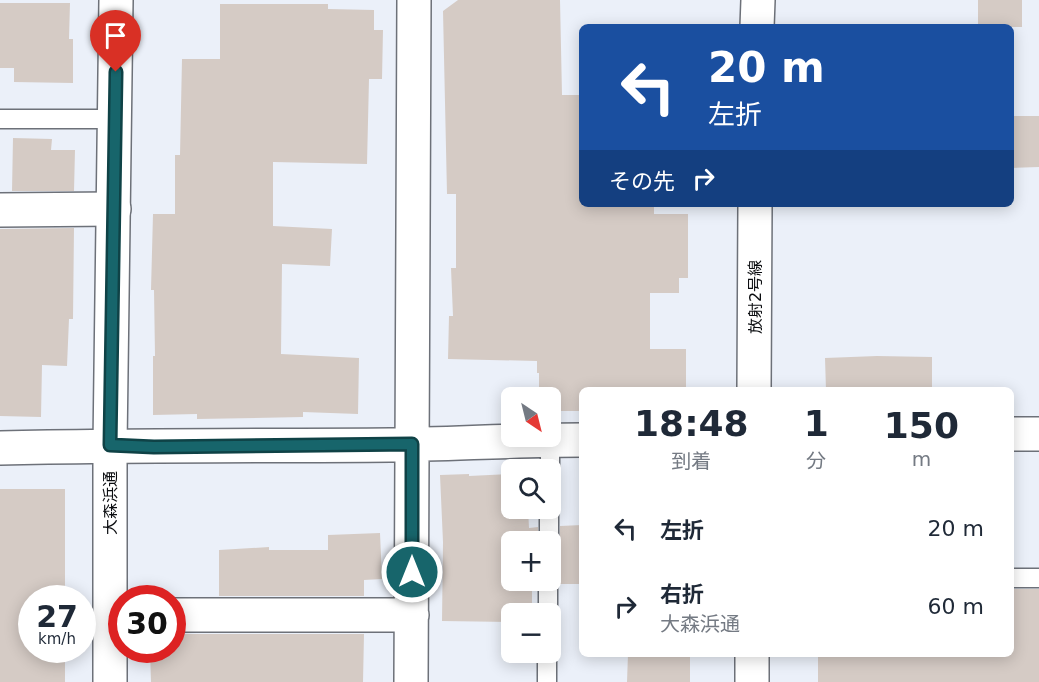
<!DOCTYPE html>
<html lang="ja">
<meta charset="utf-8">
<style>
body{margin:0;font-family:"DejaVu Sans","Noto Sans JP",sans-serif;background:#f2f2f3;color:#1f2937;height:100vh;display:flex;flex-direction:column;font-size:22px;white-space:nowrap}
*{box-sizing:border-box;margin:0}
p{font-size:20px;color:#747a83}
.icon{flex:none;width:33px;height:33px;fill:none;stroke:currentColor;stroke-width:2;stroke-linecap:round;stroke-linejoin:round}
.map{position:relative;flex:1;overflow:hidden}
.drawer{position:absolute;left:579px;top:387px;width:435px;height:270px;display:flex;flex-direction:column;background:#fff;border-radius:9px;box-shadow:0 3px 15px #0003}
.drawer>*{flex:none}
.hud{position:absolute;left:579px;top:24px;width:435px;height:183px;border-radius:9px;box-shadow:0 3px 15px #0003;background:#1a4fa0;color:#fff;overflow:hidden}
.needle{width:39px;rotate:145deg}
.fabs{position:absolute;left:501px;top:387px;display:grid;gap:12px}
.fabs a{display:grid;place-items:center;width:60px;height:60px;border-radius:9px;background:#fff;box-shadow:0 3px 15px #0003;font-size:30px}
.speed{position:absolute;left:18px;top:585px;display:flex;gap:12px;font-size:30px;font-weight:700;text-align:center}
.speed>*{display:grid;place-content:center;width:78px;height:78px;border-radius:50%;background:#fff;box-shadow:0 3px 15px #0003;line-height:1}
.speed small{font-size:15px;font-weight:400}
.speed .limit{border:9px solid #d22;background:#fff;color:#111}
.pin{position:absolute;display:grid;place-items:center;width:51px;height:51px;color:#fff;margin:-62px -26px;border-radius:50% 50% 50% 0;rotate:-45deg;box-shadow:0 0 6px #0007}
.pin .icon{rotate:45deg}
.me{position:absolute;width:66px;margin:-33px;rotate:0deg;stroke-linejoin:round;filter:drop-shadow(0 0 4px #0008)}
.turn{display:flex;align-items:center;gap:21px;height:126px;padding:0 30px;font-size:27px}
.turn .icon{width:78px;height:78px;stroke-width:2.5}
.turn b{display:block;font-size:42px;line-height:51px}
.then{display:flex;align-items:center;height:57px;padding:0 30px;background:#0003;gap:12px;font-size:22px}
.eta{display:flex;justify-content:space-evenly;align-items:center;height:102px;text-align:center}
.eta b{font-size:36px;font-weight:700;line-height:42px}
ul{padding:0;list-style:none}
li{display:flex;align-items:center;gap:18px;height:78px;padding:0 30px}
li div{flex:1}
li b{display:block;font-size:22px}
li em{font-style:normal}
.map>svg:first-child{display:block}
.building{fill:#d5cbc5}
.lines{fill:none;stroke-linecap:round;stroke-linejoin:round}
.service-casing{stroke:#6d7179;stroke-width:21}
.minor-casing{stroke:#6d7179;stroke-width:36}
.tertiary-casing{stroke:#6d7179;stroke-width:36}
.service{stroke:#fff;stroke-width:18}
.minor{stroke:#fff;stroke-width:33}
.tertiary{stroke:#fff;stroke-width:33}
.route-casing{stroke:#0f4246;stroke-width:15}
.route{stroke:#17656b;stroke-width:10}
.labels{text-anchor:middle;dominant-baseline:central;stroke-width:4.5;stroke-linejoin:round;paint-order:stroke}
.street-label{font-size:16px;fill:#0b0d10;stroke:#fff}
</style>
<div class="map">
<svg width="1039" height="682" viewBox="0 0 1039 682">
<rect width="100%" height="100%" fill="#ebf0f9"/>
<!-- building -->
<path class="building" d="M 458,0 L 560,0 L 562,95 L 582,95 L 582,204 L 654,204 L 654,214 L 688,214 L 688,278 L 679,278 L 679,293 L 650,293 L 650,349 L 686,349 L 686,390 L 582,390 L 582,411 L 550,411 L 550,398 L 539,398 L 539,373 L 537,373 L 537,361 L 448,359 L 449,316 L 453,316 L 451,268 L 456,268 L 456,194 L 447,194 L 443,11 Z
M 978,0 L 1022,0 L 1022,27 L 978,27 Z
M 0,3 L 70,3 L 69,39 L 73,39 L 73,83 L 14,82 L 14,68 L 0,68 Z
M 220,4 L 328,4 L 328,9 L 374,10 L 374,30 L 383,30 L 382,79 L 369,79 L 367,164 L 273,162 L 273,226 L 332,229 L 330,266 L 282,264 L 281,354 L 359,358 L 358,414 L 303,412 L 303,417 L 197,419 L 197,414 L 153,415 L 153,356 L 155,356 L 154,290 L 151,290 L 153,214 L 175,214 L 175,155 L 180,155 L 182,59 L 220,59 Z
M 1011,116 L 1039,116 L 1039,167 L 1011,168 Z
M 13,138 L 52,139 L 51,150 L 75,150 L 74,191 L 12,191 Z
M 74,228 L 73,319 L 69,319 L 67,366 L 42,365 L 41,417 L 0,416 L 0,229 Z
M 877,356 L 932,357 L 932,390 L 826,390 L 825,358 Z
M 469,474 L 469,476 L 512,474 L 512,508 L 528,508 L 529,528 L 538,527 L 538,542 L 512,542 L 512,580 L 537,580 L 537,584 L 532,585 L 532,614 L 512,614 L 512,622 L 442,621 L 443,542 L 440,475 Z
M 0,489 L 65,489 L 65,598 L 32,598 L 32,650 L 65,650 L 65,682 L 0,682 Z
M 582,525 L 582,584 L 559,584 L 558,575 L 550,569 L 550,553 L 559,547 L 560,526 Z
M 380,533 L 382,579 L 364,580 L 364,596 L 219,596 L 219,550 L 269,547 L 269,550 L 328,550 L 328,535 Z
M 1011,589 L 1039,589 L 1039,682 L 818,682 L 818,654 L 1011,654 Z
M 172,634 L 364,634 L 363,682 L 151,682 L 150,650 L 172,650 Z
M 628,654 L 690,654 L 690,682 L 627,682 Z"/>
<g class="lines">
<defs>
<path id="service" d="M 0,119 L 115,119
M 550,470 L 550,440
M 549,542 L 549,508
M 1011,578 L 1039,578
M 548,614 L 548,580
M 547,682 L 547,652"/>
<path id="minor" d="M 0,210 L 114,209
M 0,448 C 130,445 261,446 391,445 C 455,444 518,440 582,440
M 172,615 L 412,615
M 411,682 L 414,0"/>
<path id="tertiary" d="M 757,27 L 758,0
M 754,390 L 755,204
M 1011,434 L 1039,434
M 110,682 L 110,445 L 116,0
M 752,682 L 752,654"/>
</defs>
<!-- service casing -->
<use href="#service" class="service-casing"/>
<!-- minor casing -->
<use href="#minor" class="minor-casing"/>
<!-- tertiary casing -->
<use href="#tertiary" class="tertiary-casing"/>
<!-- service -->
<use href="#service" class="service"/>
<!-- minor -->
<use href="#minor" class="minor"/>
<!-- tertiary -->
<use href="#tertiary" class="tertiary"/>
</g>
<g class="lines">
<defs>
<path id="route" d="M 116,72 L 110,445 L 154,447 L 412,444 L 412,572"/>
</defs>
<!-- route casing -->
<use href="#route" class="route-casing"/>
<!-- route -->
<use href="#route" class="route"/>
</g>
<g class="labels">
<!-- street labels -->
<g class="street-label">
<text transform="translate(755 297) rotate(-90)">放射2号線</text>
<text transform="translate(110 503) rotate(-90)">大森浜通</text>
</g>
</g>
</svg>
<div class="fabs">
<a><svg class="needle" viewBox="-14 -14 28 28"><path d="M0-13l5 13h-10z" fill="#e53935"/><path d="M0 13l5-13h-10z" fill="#747a83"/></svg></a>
<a><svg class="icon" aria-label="search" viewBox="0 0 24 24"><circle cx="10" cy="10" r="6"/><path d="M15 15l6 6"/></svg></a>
<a>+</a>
<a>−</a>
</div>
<div class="speed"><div>27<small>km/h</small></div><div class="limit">30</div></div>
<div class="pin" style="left:116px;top:72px;background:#d93025"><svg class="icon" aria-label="arrive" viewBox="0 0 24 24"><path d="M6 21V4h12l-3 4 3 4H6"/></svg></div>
<svg class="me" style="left:412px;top:572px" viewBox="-20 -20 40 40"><circle r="17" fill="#17656b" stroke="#fff" stroke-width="3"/><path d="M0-11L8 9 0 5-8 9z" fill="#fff"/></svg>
<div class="hud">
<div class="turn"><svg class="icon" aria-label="left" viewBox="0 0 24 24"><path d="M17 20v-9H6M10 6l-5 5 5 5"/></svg><div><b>20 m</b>左折</div></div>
<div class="then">その先<svg class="icon" aria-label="right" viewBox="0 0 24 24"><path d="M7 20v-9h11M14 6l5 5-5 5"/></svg></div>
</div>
<section class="drawer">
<div class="eta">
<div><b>18:48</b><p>到着</p></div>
<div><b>1</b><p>分</p></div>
<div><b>150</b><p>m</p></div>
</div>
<ul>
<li><svg class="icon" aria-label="left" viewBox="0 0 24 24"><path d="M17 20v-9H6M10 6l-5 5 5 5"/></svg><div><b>左折</b></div><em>20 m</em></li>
<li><svg class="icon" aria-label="right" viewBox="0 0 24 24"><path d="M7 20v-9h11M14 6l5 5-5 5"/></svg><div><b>右折</b><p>大森浜通</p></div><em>60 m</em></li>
</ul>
</section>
</div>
